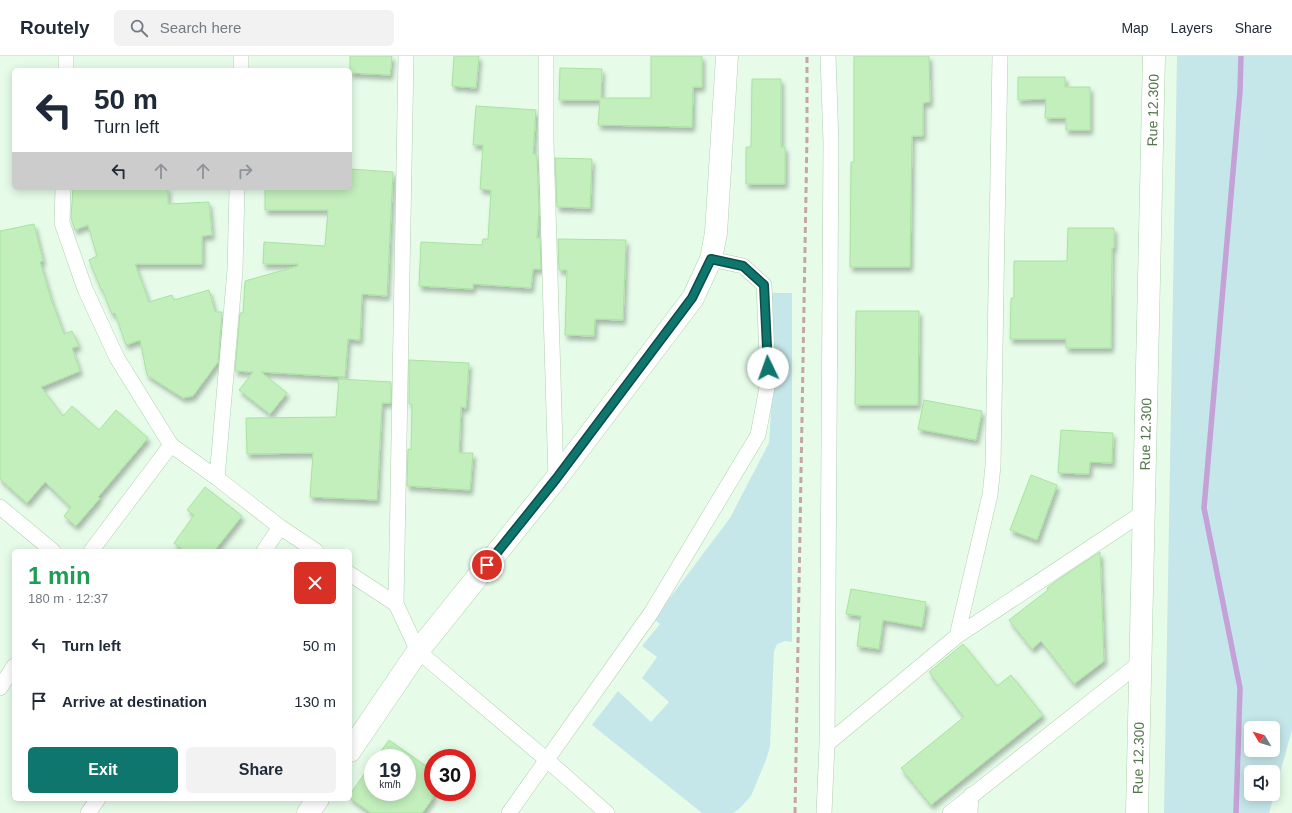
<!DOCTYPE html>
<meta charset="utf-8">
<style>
body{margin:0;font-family:Helvetica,sans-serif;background:#f2f2f3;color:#1f2937;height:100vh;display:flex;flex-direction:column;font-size:15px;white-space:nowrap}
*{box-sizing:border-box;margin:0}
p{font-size:13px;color:#747a83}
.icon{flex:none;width:22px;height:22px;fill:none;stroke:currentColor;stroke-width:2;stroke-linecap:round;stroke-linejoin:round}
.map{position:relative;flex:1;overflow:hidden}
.details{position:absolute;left:12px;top:493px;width:340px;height:252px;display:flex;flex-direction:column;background:#fff;border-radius:6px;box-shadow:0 2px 10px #0003}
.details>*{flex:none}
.hud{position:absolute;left:12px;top:12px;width:340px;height:122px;border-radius:6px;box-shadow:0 2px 10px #0003;background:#fff;color:#1f2937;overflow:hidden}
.needle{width:26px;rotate:308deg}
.tools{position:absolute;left:1244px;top:665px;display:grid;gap:8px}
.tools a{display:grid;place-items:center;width:36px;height:36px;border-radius:6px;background:#fff;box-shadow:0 2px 10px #0003;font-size:20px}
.speed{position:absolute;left:364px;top:693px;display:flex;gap:8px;font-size:20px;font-weight:700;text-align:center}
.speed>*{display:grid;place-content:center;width:52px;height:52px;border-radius:50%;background:#fff;box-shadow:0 2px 10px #0003;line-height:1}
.speed small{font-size:10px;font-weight:400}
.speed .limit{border:6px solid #d22;background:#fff;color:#111}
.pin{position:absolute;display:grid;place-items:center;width:34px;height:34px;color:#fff;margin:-17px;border:2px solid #fff;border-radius:50%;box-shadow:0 1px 4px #0007}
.me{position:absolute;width:44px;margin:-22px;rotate:357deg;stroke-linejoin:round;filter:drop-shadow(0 0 3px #0008)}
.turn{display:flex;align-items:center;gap:14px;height:84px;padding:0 16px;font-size:18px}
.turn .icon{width:52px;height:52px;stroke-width:2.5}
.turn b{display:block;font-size:28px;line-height:34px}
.lanes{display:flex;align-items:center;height:38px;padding:0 16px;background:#0003;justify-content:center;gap:20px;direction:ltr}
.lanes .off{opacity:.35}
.round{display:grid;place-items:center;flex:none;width:42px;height:42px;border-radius:6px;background:#f2f2f3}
.headline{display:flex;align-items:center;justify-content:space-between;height:68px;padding:0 16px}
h1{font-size:24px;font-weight:700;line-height:30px;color:#1e9e55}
.button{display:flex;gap:8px;margin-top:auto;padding:8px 16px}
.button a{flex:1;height:46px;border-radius:6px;background:#0f766e;color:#fff;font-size:16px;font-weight:700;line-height:46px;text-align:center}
.button a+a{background:#f2f2f3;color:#1f2937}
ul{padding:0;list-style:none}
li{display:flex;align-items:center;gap:12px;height:56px;padding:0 16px}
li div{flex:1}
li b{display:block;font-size:15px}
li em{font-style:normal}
header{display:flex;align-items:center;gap:24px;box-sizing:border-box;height:56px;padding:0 20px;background:#fff;border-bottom:1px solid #e0e1e3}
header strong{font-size:19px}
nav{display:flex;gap:22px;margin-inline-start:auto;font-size:14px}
.search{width:280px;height:36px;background:#f2f2f3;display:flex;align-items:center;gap:10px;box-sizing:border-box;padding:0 14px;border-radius:6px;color:#747a83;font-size:15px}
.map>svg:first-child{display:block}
.green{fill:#c5e7ea;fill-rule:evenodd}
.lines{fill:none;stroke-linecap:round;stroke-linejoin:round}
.stream{stroke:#c4a1d7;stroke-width:5.5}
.building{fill:#c2efbc;stroke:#a8e39f;filter:url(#shadow)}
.street-casing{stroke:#b1d0af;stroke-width:16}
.secondary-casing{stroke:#afd3ad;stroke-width:23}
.street{stroke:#fff;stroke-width:15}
.secondary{stroke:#fff;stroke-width:22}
.rail{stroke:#c6a5a5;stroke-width:3;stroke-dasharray:6 4;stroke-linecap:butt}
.route-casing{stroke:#0a4d48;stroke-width:10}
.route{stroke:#0f766e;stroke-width:7}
.labels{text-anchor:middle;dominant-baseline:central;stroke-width:3;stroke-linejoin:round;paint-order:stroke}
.street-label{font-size:14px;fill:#52754b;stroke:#edffee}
</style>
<header>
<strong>Routely</strong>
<div class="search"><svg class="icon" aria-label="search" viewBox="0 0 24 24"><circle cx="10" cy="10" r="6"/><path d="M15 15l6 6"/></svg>Search here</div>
<nav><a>Map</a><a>Layers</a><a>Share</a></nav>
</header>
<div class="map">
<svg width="1292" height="757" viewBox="0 0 1292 757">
<defs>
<filter id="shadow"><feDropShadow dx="2.5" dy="4.5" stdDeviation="2" flood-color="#0004"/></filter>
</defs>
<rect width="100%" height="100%" fill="#e6fce9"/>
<!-- green -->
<path class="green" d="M 1177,0 L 1292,0 L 1292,674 L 1269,757 L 1164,757 ZM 1251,672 L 1273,672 L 1273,694 L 1251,694 ZM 1251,716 L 1273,716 L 1273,738 L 1251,738 Z
M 771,237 L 792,237 L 792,586 L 785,585 L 777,588 L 774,595 L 770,690 L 766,704 L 751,740 L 739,753 L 733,757 L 702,757 L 592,669 L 618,635 L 651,666 L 669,646 L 642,622 L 657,601 L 642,590 L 660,568 L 654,563 L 730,462 L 769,387 L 775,294 L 770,259 Z"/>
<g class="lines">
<!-- stream -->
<path class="stream" d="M 1236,757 L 1240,632 L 1204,452 L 1240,35 L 1241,0"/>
</g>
<!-- building -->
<path class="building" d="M 350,0 L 392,0 L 390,19 L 350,17 Z
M 454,0 L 479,0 L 476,32 L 452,30 Z
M 651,0 L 702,0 L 702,31 L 693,31 L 692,71 L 598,69 L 600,44 L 559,44 L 560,12 L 602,13 L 601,42 L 651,42 Z
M 854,0 L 929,0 L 930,46 L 923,47 L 923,80 L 912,80 L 910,211 L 850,211 L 851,106 L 854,106 Z
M 1018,21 L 1065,21 L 1065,31 L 1090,31 L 1090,74 L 1066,74 L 1066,62 L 1045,62 L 1046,43 L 1018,44 Z
M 752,23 L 781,23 L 781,91 L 785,91 L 785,128 L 746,128 L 746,91 L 751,91 Z
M 476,50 L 536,54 L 533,98 L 536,98 L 536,101 L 537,102 L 539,153 L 537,182 L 540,182 L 541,213 L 533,213 L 531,232 L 473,228 L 473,233 L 419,230 L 421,186 L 482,189 L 483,183 L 488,183 L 491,134 L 480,133 L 483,89 L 473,89 Z
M 555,102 L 592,103 L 590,152 L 557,151 Z
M 350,113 L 393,116 L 387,240 L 362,238 L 360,284 L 348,283 L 345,321 L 261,316 L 287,337 L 270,358 L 239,334 L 253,316 L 235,315 L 240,257 L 243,257 L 245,225 L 298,210 L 298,208 L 263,208 L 264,186 L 325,190 L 328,154 L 265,154 L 265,132 L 350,132 Z
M 73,132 L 168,132 L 168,148 L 209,146 L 212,179 L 202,180 L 202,208 L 135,208 L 149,246 L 172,239 L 174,244 L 209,234 L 215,256 L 222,256 L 218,306 L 193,340 L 183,342 L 147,319 L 140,284 L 126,289 L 115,257 L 112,258 L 102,233 L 101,233 L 89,204 L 97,200 L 88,169 L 75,174 L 71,162 Z
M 34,168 L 43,205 L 40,206 L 51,243 L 64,278 L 72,275 L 79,290 L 72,292 L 80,315 L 41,331 L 63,360 L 72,350 L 99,374 L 116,354 L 148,382 L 98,441 L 100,442 L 76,470 L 64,460 L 71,451 L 45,426 L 27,447 L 0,423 L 0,175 Z
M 1068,172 L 1114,172 L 1114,192 L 1112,192 L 1111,292 L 1066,292 L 1066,283 L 1010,283 L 1011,242 L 1014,242 L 1014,205 L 1067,205 Z
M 558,183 L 626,184 L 623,264 L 595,263 L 594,280 L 565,279 L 567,214 L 559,214 Z
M 856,255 L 919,255 L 918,349 L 855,349 Z
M 409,304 L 469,307 L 466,352 L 461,351 L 459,397 L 473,397 L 470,434 L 407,430 L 408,393 L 411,394 L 412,348 L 409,348 Z
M 339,323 L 391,326 L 391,347 L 382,347 L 377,444 L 310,441 L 313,397 L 247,398 L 246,362 L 336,361 Z
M 924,344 L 982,355 L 976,384 L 918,373 Z
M 1061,374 L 1113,377 L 1112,407 L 1090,406 L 1089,418 L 1058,417 Z
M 1031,419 L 1057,429 L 1037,484 L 1010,474 Z
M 205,431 L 242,460 L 214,495 L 185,495 L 174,487 L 194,459 L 187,454 Z
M 1100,496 L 1104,605 L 1074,628 L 1041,585 L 1032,593 L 1009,564 L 1048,534 L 1047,532 L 1056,525 Z
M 851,533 L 926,546 L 922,571 L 883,564 L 879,593 L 857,590 L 861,560 L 846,558 Z
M 963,588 L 997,630 L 1011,619 L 1043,659 L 931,749 L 901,712 L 964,661 L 929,616 Z
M 389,684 L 433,715 L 433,742 L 422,757 L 371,757 L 350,742 L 350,738 L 373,706 L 373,736 L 407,736 L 407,702 L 376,702 Z"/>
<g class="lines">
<defs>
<path id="street" d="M 546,0 L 546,86 L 556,423
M 66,14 L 66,0
M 241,14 L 241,0
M 63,132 L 62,167 L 85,233 L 117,302 L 171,389 L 217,422 L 280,471 L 316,495
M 217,422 L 235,214 L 237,132
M 0,451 L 53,495
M 91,495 L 171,389
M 264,495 L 280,471
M 350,518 L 396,548 L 418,595 L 547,704 L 607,757
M 396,548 L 406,0
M 957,580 L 990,439 L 993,410 L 1000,0
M 0,632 L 14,610
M 827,688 L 957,580 L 1144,456
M 88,757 L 98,743
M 509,757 L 651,557 L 758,379 L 768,326 L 764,229 L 743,210 L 711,203
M 824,757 L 827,688 L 831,86 L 828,0
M 950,757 L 1141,606
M 970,757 L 971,739"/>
<g id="secondary">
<path d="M 350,695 L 418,595 L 556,423 L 693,242 L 711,203 L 716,177 L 727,0"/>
<path d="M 308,757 L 318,743"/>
<path id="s1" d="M 1137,757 L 1154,0"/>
</g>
</defs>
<!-- street casing -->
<use href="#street" class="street-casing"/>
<!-- secondary casing -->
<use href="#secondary" class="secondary-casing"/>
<!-- street -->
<use href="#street" class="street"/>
<!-- secondary -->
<use href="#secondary" class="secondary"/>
<!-- rail -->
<path class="rail" d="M 795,757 L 807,80 L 807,0"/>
</g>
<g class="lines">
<defs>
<path id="route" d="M 487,509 L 556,423 L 692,242 L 711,203 L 743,210 L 764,229 L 768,312"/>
</defs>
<!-- route casing -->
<use href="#route" class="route-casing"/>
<!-- route -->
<use href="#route" class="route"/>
</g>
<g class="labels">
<!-- street labels -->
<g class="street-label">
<text stroke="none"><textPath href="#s1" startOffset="703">Rue 12.300</textPath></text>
<text stroke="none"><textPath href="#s1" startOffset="379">Rue 12.300</textPath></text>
<text stroke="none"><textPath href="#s1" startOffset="55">Rue 12.300</textPath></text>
</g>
</g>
</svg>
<div class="tools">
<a><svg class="needle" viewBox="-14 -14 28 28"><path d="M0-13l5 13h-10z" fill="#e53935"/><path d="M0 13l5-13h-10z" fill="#747a83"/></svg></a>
<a><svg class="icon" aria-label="sound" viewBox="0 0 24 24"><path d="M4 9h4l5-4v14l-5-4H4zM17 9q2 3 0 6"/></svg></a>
</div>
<div class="speed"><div>19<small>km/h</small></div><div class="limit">30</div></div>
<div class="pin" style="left:487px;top:509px;background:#d93025"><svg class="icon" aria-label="arrive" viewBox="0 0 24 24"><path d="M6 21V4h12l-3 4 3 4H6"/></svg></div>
<svg class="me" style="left:768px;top:312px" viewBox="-20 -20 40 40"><circle r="19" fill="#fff"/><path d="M0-13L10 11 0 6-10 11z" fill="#0f766e"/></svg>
<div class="hud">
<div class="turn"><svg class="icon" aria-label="left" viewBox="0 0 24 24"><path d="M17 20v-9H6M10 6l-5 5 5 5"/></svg><div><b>50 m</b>Turn left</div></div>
<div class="lanes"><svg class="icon" aria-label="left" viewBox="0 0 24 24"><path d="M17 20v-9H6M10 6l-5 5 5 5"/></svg><svg class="icon off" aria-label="ahead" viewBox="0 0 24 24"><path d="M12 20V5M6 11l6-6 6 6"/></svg><svg class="icon off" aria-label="ahead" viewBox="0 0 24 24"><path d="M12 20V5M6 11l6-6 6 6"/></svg><svg class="icon off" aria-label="right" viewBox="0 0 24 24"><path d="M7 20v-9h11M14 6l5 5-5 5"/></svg></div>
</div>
<section class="details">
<div class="headline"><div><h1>1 min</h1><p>180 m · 12:37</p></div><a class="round" style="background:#d93025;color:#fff"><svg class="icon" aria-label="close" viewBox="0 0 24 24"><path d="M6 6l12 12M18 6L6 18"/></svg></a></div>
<ul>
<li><svg class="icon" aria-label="left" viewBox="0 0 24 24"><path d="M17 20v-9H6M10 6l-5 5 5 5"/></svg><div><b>Turn left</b></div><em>50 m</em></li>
<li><svg class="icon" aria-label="arrive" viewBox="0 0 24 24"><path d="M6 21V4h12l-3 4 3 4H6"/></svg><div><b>Arrive at destination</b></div><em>130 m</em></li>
</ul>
<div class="button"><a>Exit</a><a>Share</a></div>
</section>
</div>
